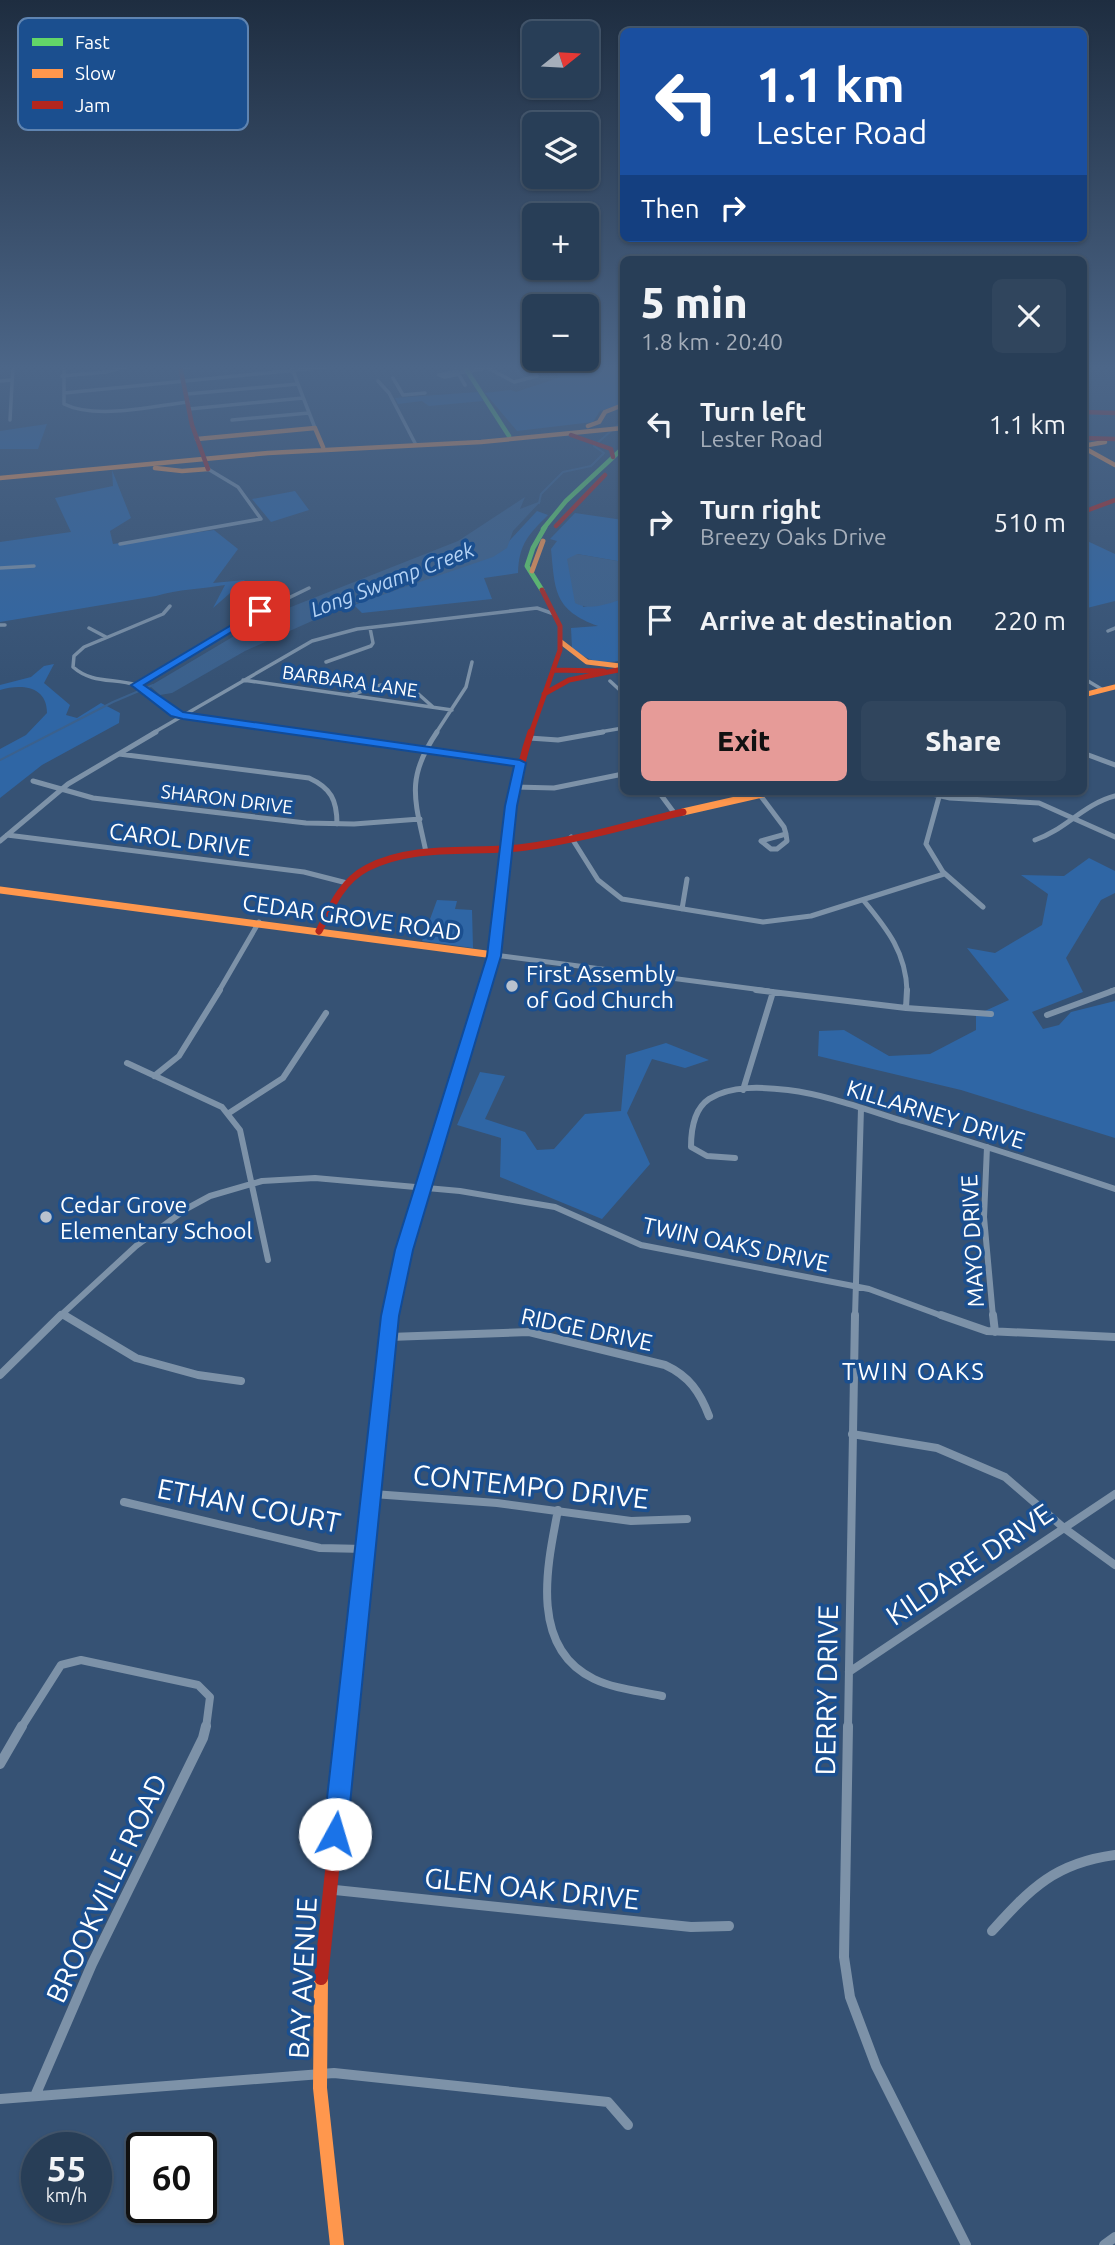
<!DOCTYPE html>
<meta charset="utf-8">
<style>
body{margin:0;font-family:Ubuntu,sans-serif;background:#30455d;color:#f1f3f6;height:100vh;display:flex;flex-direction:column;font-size:26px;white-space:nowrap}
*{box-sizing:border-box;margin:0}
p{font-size:23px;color:#a5aeba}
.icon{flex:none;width:38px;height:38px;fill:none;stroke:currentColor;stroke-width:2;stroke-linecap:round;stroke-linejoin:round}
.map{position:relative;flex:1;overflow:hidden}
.sheet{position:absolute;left:620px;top:256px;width:467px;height:539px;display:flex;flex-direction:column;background:#283e57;border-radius:10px;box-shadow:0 2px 5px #0004,0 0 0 2px #44576d}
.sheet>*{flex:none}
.banner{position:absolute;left:620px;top:28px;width:467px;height:214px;border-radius:10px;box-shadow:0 2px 5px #0004,0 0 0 2px #44576d;background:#1a4fa0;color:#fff;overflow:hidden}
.needle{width:46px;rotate:72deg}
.buttons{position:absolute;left:522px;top:21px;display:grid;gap:14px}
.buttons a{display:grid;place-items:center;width:77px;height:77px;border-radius:10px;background:#283e57;box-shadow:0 2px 5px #0004,0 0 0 2px #44576d;font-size:35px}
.speed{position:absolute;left:21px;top:2132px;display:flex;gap:14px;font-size:35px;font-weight:700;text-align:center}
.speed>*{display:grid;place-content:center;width:91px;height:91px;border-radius:50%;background:#283e57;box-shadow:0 2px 5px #0004,0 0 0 2px #44576d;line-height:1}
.speed small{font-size:18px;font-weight:400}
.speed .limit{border:4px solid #111;border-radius:10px;background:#fff;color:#111}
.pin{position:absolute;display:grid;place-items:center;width:60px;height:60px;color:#fff;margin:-30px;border-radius:14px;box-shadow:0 4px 10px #0006}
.me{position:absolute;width:77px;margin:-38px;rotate:6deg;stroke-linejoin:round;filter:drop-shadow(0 0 5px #0008)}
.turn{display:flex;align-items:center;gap:24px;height:147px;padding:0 21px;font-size:32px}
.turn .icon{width:91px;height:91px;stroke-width:2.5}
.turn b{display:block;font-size:49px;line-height:60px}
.then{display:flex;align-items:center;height:66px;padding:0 21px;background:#0003;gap:14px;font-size:26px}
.round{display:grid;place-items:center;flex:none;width:74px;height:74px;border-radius:10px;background:#30455d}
.overview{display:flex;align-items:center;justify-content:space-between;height:119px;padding:0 21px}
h1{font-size:42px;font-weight:800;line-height:52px}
.action{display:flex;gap:14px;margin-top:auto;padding:14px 21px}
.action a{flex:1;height:80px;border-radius:10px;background:#e69b98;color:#111;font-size:28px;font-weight:800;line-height:80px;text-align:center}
.action a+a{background:#30455d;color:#f1f3f6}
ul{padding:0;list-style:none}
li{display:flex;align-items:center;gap:21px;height:98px;padding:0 21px}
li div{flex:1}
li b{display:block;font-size:26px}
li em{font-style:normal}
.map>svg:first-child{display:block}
.green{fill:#2f66a5}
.water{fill:#3b618d}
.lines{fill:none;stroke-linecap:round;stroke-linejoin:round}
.stream{stroke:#3b618d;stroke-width:2}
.street-far4{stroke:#7d92a8;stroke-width:3.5}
.street-far3{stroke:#7d92a8;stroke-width:5}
.street-far2{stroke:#7d92a8;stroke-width:6}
.street-far1{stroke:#7d92a8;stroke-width:8}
.street{stroke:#7d92a8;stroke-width:10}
.fast-far1{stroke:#63d668;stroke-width:4.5}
.fast{stroke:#63d668;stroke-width:5}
.slow-far5{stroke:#ff974d;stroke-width:4.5}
.slow-far4{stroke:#ff974d;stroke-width:5}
.slow-far3{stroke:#ff974d;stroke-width:7}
.slow-far2{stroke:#ff974d;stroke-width:9}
.slow-far1{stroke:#ff974d;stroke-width:11}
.slow{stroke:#ff974d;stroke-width:14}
.jam-far5{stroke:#b3261e;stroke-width:4.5}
.jam-far4{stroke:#b3261e;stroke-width:5}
.jam-far3{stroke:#b3261e;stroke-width:7}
.jam-far2{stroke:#b3261e;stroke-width:9}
.jam-far1{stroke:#b3261e;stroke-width:11}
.jam{stroke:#b3261e;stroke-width:14}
.route{fill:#1a73e8;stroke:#114b97;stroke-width:2}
.poi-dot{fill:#b9c2ce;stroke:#1b4f8f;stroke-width:2.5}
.labels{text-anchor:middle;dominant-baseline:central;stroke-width:7;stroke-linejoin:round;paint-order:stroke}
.far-street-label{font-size:19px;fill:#fff;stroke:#1b4f8f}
.far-water-label{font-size:21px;font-style:italic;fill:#b5d3f5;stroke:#1b4f8f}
.street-label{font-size:23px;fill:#fff;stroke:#1b4f8f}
.poi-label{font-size:23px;fill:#fff;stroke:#1b4f8f;text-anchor:start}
.neighbourhood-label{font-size:24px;letter-spacing:2px;fill:#fff;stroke:#1b4f8f}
.near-street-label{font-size:28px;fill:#fff;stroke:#1b4f8f}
.key{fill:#1b4f8f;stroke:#5f84b1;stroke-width:2}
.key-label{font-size:19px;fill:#fff}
</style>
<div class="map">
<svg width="1115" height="2245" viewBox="0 0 1115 2245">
<rect width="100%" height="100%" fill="#365274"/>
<!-- green -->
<path class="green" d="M 547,366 L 565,371 L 587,371 L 600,366 L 623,366 L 623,404 L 600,411 L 593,422 L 517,431 L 485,393 L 511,390 L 516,392 L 561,377 Z
M 478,392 L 483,401 L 429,406 L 422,401 L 398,404 L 395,398 Z
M 47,424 L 38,449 L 0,449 L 0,431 Z
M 112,470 L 131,518 L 110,531 L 113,544 L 214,530 L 238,549 L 213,583 L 245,580 L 213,608 L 225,585 C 202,589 178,589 156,596 L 0,622 L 0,542 L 71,532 L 55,498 L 113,486 Z
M 295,491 L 309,510 L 271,522 L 252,499 Z
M 537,511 L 548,515 C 528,535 519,544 518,573 L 484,578 L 492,599 L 362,613 L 354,605 L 498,553 Z
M 575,513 L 623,520 L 623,562 L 577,554 L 583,607 L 623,599 L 623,660 C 601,665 589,662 572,648 L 571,628 L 598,626 C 554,610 555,591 551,549 L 557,541 L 550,539 Z
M 1083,539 L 1115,554 L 1115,601 L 1083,609 Z
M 54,664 L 44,683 L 70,705 L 66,715 L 77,718 L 101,703 L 120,713 L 119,723 L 42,765 L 0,798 L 0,749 L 26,735 L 47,713 C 47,685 20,684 0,690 L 0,685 L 31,677 L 44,666 Z
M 1089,858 L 1115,871 L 1115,893 L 1101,900 L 1066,958 L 1083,992 L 1032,1012 L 1043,1029 L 1059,1025 L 1071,1012 L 1115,1001 L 1115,1138 L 961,1090 L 818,1056 L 819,1031 L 844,1030 L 889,1056 L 930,1054 L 976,1030 L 976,1015 L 1009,1000 L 967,948 L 995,953 L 1042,925 L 1048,894 L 1021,875 L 1064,876 Z
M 437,900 L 457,901 L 455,909 L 472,910 L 473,948 L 422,941 Z
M 666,1043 L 709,1060 L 685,1068 L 652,1059 L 627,1113 L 650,1164 L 602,1219 L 500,1177 L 501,1138 L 457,1125 L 480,1072 L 505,1076 L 485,1119 L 525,1132 L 537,1150 L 554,1149 L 585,1114 L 621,1111 L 626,1055 Z"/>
<!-- water -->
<path class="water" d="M 525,497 L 520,509 L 541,501 L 513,531 L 507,548 L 493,557 L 332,612 L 245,651 L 172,693 L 160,695 L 150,686 L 268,616 L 458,541 Z
M 577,554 L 623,562 L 623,599 C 607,604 590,611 575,603 L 567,559 Z"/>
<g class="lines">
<!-- stream -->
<path class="stream" d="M 616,427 L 623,419
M 539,503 L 541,494 L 563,472 L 591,466 L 604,453 L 594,446 L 611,431
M 0,760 L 113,702 L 153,685"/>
<!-- street-far4 -->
<path class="street-far4" d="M 64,366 L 64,404 C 96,420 153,406 188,402
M 291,366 L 315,428
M 454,366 L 465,385
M 571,366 L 574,366
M 486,367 L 514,382 L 537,376 L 526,366
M 181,368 L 199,366
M 457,371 L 439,375 L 445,377 L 459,374
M 458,373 L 482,369 L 468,371
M 62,376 L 106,372 L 129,366
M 393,378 L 403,395 L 425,393
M 0,381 L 12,380
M 378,381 L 389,393 L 415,443
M 64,393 L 336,366
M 187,394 L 298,384
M 189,409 L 303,398
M 10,420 L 13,366
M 232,420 L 309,413
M 120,544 L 261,519 L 238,487 L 208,469
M 0,568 L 34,566
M 170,606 L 163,614 L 84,647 L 74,656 L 73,667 C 92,684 114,678 136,685 C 154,691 165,709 183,715 L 312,733
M 0,625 L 5,625
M 89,628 L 106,637
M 1108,631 L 1115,628
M 326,662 L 371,646 L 373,643 L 370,628
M 1083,678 L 1103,690
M 243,680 L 452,710
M 610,681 L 623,693
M 137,685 L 241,621 L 309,588
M 350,695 L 381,685 L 406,683 L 433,707
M 153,733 L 312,641 L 357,629 L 537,608 L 554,614
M 436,733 L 466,687 L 472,662
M 594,733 L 623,728"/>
<!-- street-far3 -->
<path class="street-far3" d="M 300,732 L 520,763
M 529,738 L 558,740 L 603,732
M 1083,753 L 1115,765
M 119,754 L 309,778 C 331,788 337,800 337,824
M 33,781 L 93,798 L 306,823 L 354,824 L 420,819
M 515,787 L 554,788 L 623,774
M 658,791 L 675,814
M 919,791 L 950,798 L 1039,803 L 1115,837
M 760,795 L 784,827 L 786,834
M 939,797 L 926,844 L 943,872 L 983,907
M 786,834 L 787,841 L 777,849 L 771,849 L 761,841 Z
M 7,835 L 304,872 L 347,883
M 571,837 L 598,880 L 622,899 L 763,922 L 811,916 L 944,874
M 1035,840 C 1065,830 1084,804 1115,796
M 0,841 L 68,784 L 156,732
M 426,852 C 415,800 405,779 437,732
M 864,901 C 888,930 906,953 907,991
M 682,909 L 687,879
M 494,955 L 769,991
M 219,991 L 259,922
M 1111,991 L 1115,990"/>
<!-- street-far2 -->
<path class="street-far2" d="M 756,990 L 906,1008 L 991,1014
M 906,1008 L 907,990
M 1047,1015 L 1115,990
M 127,1063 L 222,1107 L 240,1130 L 268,1260
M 154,1076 L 179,1056 L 220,990
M 743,1090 L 773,992
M 229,1113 L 283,1078 L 326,1013
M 987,1147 L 984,1217 L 993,1317
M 735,1158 L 707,1156 L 691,1147 C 691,1130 694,1109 709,1099 C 731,1085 763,1087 788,1090 C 828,1095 867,1110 906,1122 C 976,1143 1046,1166 1115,1189
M 64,1315 L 67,1317
M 59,1317 L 136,1246 L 186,1209 L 210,1196 L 262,1181 L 315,1178 L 460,1191 L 555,1207 L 641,1245 L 869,1289 L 945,1317
M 855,1317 L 861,1108"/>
<!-- street-far1 -->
<path class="street-far1" d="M 64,1315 L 136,1358 L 198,1375 L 241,1381
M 941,1315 L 987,1331 L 1115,1337
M 993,1315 L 995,1332
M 389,1337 L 529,1332 L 665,1365 C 689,1376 700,1392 709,1416
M 0,1375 L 61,1315
M 852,1434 L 937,1448 L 1005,1477 L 1064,1528 L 1115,1565
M 373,1494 L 497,1503 L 631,1521 L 687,1519
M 124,1502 L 320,1548 L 365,1549
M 558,1510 C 547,1566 529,1648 594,1679 C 615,1689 640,1691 662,1696
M 849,1672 L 1115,1494
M 21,1728 L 61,1665 L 81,1660 L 198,1685 L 210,1697 L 206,1728
M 848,1728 L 855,1315"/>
<!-- street -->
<path class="street" d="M 848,1726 L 844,1957 L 850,1997 L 876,2066 L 966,2245
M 0,1764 L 22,1726
M 335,1890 L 691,1927 L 729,1926
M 992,1931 C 1031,1888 1055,1863 1115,1855
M 35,2096 L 92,1964 L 203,1738 L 206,1726
M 0,2099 L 334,2073 L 608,2102 L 628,2125
M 1104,2245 L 1115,2237"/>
<!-- fast-far1 -->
<path class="fast-far1" d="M 464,366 L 509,436
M 543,529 L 566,501 L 623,448"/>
<!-- fast -->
<path class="fast" d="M 542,590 L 527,566 L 533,548 L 545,527"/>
<!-- slow-far5 -->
<path class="slow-far5" d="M 588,426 L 599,422 L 605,412 L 623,405
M 197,439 L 315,428 L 323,447
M 1105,442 L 1088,445 L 1086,449 L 1115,465
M 155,468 L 182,471 L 208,469
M 0,478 L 268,453 L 481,442 L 623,428"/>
<!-- slow-far4 -->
<path class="slow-far4" d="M 532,571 L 543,541
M 561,642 L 587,662 L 620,666
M 1083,695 L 1115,687"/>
<!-- slow-far3 -->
<path class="slow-far3" d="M 683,812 L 776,791
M 0,890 L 494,955"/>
<!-- slow-far2 -->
<path class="slow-far2" d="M 390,1317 L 404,1250 L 457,1076"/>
<!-- slow-far1 -->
<path class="slow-far1" d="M 362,1583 L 390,1315"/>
<!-- slow -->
<path class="slow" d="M 321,1978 L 320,2088 L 337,2245"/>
<!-- jam-far5 -->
<path class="jam-far5" d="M 180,366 L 192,425 L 208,469
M 1083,412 L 1115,413
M 571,435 L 611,449 L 613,457
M 1083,438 L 1115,439
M 1083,512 L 1115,500
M 556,526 L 605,475"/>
<!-- jam-far4 -->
<path class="jam-far4" d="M 553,670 L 604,671
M 544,694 L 569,680 L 623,669
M 531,733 L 560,650 L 560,626 L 542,590"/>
<!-- jam-far3 -->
<path class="jam-far3" d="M 319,931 C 331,907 342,881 367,868 C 415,843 474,854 526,847 C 579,840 631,824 683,812
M 483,991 C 509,907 502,816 531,732"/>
<!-- jam-far2 -->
<path class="jam-far2" d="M 457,1076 L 483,990"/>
<!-- jam-far1 -->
<path class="jam-far1" d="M 347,1728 L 362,1583"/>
<!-- jam -->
<path class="jam" d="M 321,1978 L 347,1726"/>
</g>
<!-- sky -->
<linearGradient id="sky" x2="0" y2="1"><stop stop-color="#1e2d40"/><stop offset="0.54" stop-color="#4c6688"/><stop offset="1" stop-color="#4c6688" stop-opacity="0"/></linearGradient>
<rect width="1115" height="680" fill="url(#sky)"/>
<!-- route -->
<path class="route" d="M 260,608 L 263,609 L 263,613 L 144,685 L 183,712 L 520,760 L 526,763 L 517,806 L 501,956 L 413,1250 L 399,1316 L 347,1834 L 344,1842 L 335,1846 L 327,1842 L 323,1834 L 381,1316 L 395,1250 L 487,956 L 505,806 L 514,766 L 183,719 L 171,716 L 131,685 Z"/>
<!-- markers -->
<g class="poi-dot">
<circle cx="512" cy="986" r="7"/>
<circle cx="46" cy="1217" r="7"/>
</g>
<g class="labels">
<!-- far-street labels -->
<g class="far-street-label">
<text transform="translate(350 681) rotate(8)">BARBARA LANE</text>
<text transform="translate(227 799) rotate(7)">SHARON DRIVE</text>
</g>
<!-- far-water labels -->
<g class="far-water-label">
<text transform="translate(392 579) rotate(-21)">Long Swamp Creek</text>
</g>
<!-- street labels -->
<g class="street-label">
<text transform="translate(180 839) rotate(7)">CAROL DRIVE</text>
<text transform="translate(352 917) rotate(8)">CEDAR GROVE ROAD</text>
<text transform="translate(936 1114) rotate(17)">KILLARNEY DRIVE</text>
<text transform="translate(972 1241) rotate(-93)">MAYO DRIVE</text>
<text transform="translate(736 1244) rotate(12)">TWIN OAKS DRIVE</text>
<text transform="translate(587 1329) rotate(12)">RIDGE DRIVE</text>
</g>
<!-- poi labels -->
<g class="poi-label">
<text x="526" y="973">First Assembly<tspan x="526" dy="26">of God Church</tspan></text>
<text x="60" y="1204">Cedar Grove<tspan x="60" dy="26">Elementary School</tspan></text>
</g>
<!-- neighbourhood labels -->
<g class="neighbourhood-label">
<text x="914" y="1371">TWIN OAKS</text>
</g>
<!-- near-street labels -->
<g class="near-street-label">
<text transform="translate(531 1486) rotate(6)">CONTEMPO DRIVE</text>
<text transform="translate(249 1505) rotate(11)">ETHAN COURT</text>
<text transform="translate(969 1564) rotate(-34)">KILDARE DRIVE</text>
<text transform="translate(826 1690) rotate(-89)">DERRY DRIVE</text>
<text transform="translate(106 1888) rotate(-65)">BROOKVILLE ROAD</text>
<text transform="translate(532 1888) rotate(6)">GLEN OAK DRIVE</text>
<text transform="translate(302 1978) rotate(-87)">BAY AVENUE</text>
</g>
</g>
<!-- legend -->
<rect x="18" y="18" width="230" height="112" rx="10" class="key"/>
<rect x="32" y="38" width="31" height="8" fill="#63d668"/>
<rect x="32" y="69" width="31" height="9" fill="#ff974d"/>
<rect x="32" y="101" width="31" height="8" fill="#b3261e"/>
<g class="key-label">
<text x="75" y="49">Fast</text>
<text x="75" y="80">Slow</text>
<text x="75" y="112">Jam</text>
</g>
</svg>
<div class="buttons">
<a><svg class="needle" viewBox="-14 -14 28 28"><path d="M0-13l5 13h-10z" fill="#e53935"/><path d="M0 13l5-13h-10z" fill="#a5aeba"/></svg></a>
<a><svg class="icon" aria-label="layers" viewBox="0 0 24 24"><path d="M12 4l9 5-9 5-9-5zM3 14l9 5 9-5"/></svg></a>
<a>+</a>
<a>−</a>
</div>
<div class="speed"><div>55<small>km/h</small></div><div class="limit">60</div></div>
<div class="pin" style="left:260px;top:611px;background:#d93025"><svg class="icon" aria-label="arrive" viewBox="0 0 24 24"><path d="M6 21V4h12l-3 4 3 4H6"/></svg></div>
<svg class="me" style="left:335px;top:1834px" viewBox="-20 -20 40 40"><circle r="19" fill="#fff"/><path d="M0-13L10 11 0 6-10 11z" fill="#1a73e8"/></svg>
<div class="banner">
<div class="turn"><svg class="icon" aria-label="left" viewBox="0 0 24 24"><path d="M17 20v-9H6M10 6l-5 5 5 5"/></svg><div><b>1.1 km</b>Lester Road</div></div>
<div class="then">Then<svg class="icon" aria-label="right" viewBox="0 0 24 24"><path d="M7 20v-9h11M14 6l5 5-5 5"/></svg></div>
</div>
<section class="sheet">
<div class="overview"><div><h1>5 min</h1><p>1.8 km · 20:40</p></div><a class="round"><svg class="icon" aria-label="close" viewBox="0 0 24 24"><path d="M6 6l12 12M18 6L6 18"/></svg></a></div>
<ul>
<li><svg class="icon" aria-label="left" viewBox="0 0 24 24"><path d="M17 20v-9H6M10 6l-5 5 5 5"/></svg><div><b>Turn left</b><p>Lester Road</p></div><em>1.1 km</em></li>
<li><svg class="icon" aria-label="right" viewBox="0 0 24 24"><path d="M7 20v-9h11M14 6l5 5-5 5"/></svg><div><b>Turn right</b><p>Breezy Oaks Drive</p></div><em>510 m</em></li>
<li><svg class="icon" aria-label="arrive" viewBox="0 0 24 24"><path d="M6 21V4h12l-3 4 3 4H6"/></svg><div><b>Arrive at destination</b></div><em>220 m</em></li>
</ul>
<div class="action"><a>Exit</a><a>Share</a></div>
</section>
</div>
